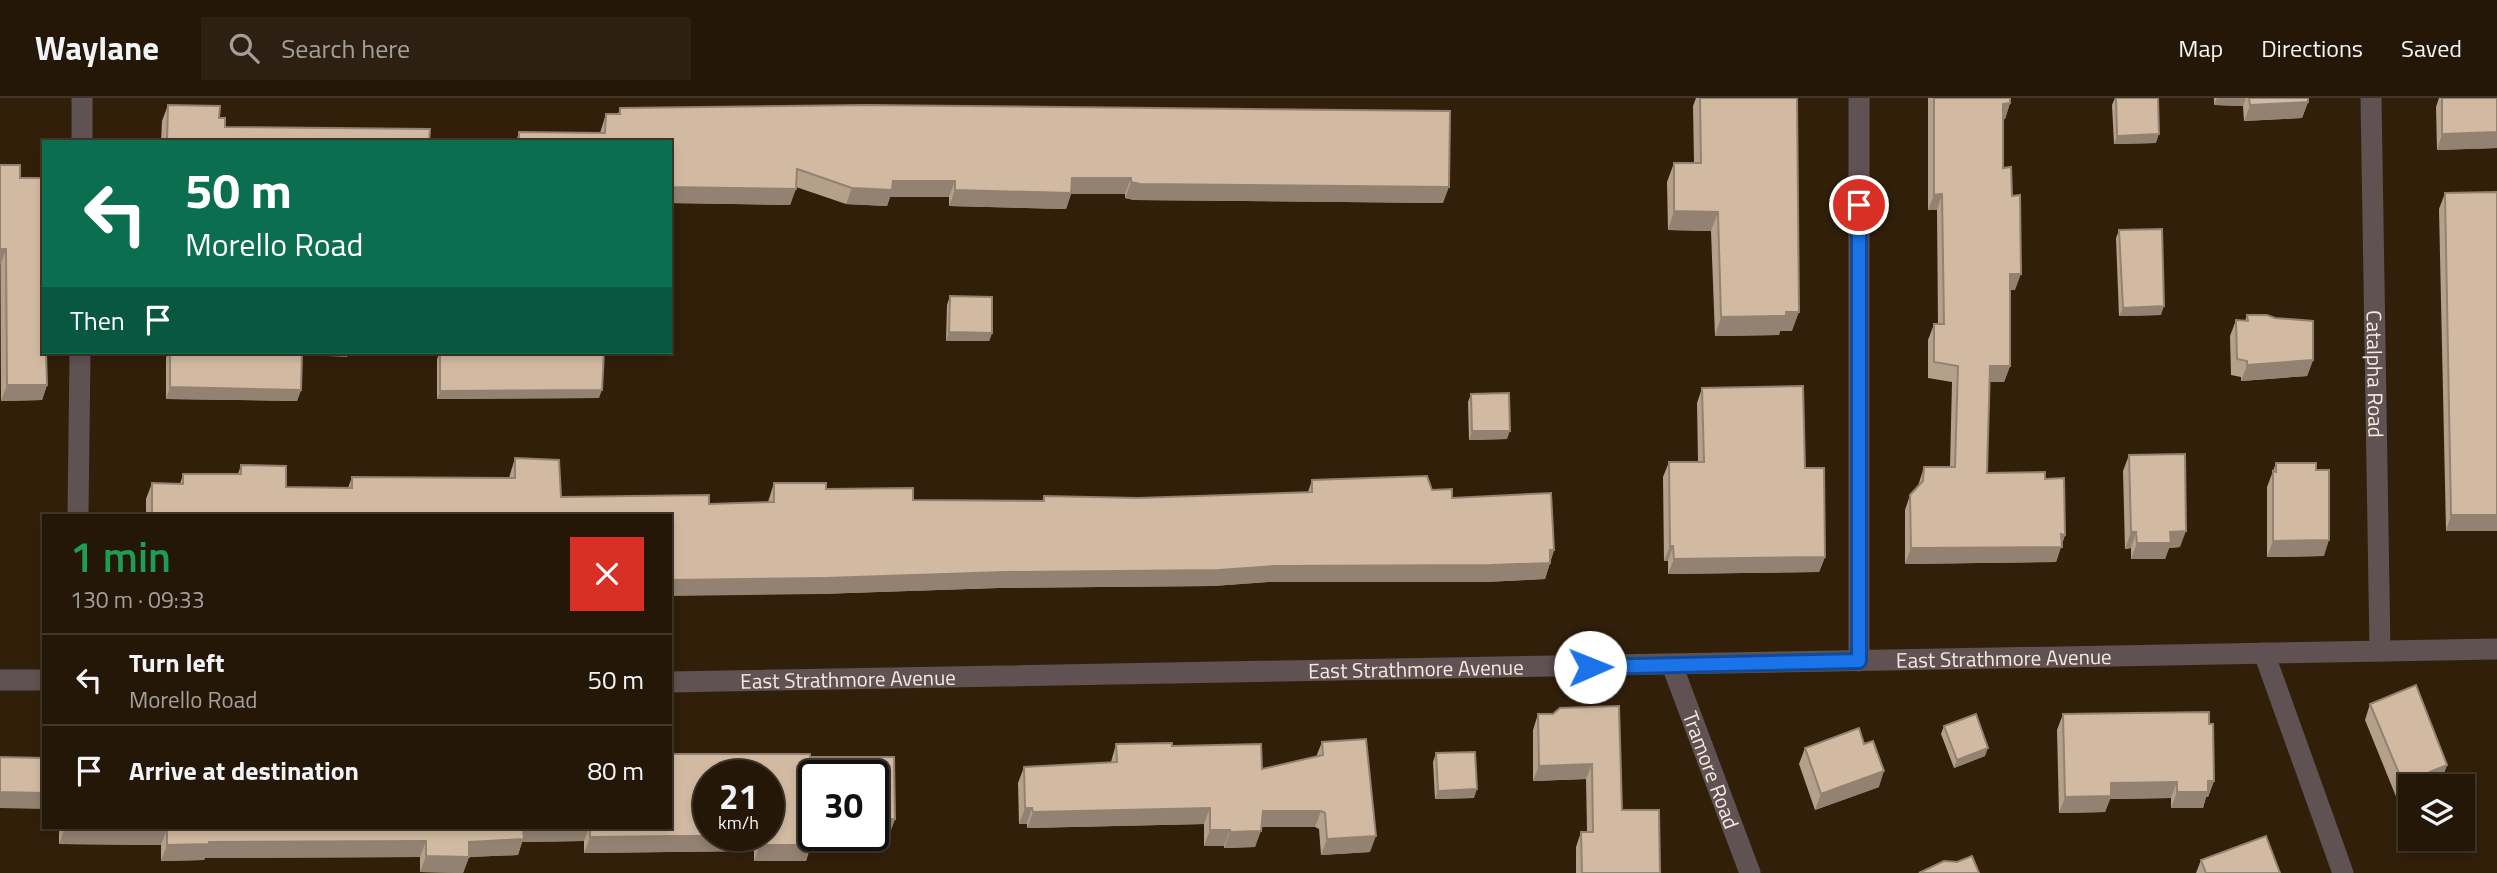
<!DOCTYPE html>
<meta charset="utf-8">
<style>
body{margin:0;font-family:"Titillium Web",sans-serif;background:#2d2012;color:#f1f3f6;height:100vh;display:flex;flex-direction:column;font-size:26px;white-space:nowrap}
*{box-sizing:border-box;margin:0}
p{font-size:23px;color:#a39f9c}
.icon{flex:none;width:38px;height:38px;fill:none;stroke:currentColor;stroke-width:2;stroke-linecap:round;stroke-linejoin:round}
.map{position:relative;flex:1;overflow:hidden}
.side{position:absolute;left:42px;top:416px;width:630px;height:315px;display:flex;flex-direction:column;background:#251708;border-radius:0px;box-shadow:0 4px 10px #0003,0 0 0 2px #423629}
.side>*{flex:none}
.guide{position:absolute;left:42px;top:42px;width:630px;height:214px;border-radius:0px;box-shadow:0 4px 10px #0003,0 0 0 2px #423629;background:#0b6e4f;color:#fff;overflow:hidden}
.fabs{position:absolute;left:2398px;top:676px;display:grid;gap:14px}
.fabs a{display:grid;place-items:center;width:77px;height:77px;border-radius:0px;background:#251708;box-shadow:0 4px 10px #0003,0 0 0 2px #423629;font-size:35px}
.speed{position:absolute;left:693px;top:662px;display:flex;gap:14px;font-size:35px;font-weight:700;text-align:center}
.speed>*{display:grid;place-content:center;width:91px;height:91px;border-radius:50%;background:#251708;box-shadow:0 4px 10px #0003,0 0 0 2px #423629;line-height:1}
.speed small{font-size:18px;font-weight:400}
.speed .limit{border:4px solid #111;border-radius:10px;background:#fff;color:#111}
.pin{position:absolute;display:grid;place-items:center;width:60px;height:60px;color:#fff;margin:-30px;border:4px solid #fff;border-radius:50%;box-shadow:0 2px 7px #0007}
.me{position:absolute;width:77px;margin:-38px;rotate:89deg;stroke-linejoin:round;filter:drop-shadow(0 0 5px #0008)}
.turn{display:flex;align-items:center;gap:24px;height:147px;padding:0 28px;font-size:32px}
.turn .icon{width:91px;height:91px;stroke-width:2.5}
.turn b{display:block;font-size:49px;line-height:60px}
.then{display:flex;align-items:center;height:66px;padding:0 28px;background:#0003;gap:14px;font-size:26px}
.round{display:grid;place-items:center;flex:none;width:74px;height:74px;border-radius:0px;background:#2d2012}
.summary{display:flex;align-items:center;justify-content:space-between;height:119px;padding:0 28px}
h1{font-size:42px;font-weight:600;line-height:52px;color:#1e9e55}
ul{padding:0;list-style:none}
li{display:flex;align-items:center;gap:21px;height:91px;padding:0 28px;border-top:2px solid #423629}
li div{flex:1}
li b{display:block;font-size:26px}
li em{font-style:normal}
header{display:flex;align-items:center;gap:42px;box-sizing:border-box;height:98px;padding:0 35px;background:#251708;border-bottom:2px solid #423629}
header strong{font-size:33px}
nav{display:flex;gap:38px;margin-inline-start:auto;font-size:24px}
.search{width:490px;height:63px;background:#2d2012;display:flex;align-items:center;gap:18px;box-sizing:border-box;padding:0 24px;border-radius:0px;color:#a39f9c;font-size:26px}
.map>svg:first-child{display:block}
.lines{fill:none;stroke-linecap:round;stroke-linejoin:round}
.street{stroke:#605152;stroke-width:21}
.wall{fill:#b5a08b}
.shaded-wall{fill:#938271}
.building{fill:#d2baa2;stroke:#938271;stroke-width:2;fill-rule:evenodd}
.route-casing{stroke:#114b97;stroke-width:18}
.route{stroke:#1a73e8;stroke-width:12}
.labels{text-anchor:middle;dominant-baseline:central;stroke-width:7;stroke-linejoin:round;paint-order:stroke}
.street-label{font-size:21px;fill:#f6e9dd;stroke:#120a04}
</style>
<header>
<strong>Waylane</strong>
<div class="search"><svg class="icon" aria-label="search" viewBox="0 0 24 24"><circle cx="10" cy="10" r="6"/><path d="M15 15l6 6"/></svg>Search here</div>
<nav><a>Map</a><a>Directions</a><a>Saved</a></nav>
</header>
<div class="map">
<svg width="2497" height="775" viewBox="0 0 2497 775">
<rect width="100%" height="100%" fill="#311f0a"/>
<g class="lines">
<!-- street -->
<g class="street">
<path d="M 1859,0 L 1859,563"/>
<path id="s1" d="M 2371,0 L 2380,553"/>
<path d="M 82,44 L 82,0"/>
<path d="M 78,418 L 80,254"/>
<path d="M 2264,555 L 2343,775"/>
<path id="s2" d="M 1672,567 L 1750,775"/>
<path d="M 0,582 L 44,582"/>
<path id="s3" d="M 670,584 L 2497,551"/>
</g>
</g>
<!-- wall -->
<path class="wall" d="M 1696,0 L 1797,0 L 1792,233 L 1780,233 L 1779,237 L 1715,238 L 1711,133 L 1668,132 L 1667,84 L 1674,65 L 1694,65 L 1693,8 Z
M 1928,0 L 2010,0 L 2010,5 L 2005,21 L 2003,21 L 2003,70 L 2012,98 L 2015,192 L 2010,192 L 2010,268 L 2004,284 L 1990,284 L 1987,375 L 2045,381 L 2065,437 L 2056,464 L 1905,466 L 1905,412 L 1910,397 L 1918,388 L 1924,369 L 1950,369 L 1952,284 L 1928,280 L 1928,242 L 1934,226 L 1938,226 L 1937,112 L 1928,112 Z
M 2115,0 L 2158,0 L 2156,45 L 2114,46 L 2112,7 Z
M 2214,0 L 2308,0 L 2308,4 L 2302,20 L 2244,23 L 2243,8 L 2214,7 Z
M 2439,0 L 2497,0 L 2497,50 L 2437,52 L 2436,9 Z
M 168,7 L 219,20 L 225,29 L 429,44 L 161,44 L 162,23 Z
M 620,10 L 1443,105 L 1134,102 L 1125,100 L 1125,96 L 1071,96 L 1066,111 L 949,108 L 949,99 L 890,99 L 887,108 L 846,106 L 796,89 L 790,107 L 670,105 L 670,44 L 516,44 L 519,34 L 600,35 L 606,16 L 618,16 Z
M 0,67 L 20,80 L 41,89 L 44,116 L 42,117 L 47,287 L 42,302 L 1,303 Z
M 2497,94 L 2497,433 L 2446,433 L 2439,111 L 2445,95 Z
M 2119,132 L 2161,217 L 2119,218 L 2116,140 Z
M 950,198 L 992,235 L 989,243 L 946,243 L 947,207 Z
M 2247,217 L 2313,262 L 2307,278 L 2241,283 L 2241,279 L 2231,277 L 2230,238 L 2236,222 L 2245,223 Z
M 168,254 L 302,254 L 301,292 L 297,303 L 166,301 L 166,260 Z
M 440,254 L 599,300 L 437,301 L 437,261 Z
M 1702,290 L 1805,370 L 1825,459 L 1819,474 L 1668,476 L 1668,463 L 1664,463 L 1663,379 L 1669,364 L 1698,364 L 1697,305 Z
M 1471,296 L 1507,341 L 1469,342 L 1468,304 Z
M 2129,357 L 2180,449 L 2169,450 L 2165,461 L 2131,461 L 2131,450 L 2125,451 L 2123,373 Z
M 515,360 L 561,399 L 709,406 L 768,404 L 774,385 L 913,402 L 1042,403 L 1044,398 L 1138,400 L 1308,394 L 1312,382 L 1432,392 L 1452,400 L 1554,452 L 1545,481 L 1485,484 L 1268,484 L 1213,488 L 998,490 L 819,496 L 670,418 L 146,418 L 146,401 L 152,385 L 180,386 L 183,376 L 238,376 L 241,367 L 286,389 L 348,390 L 352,379 L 509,380 Z
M 2276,365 L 2316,372 L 2324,458 L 2267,459 L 2267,389 Z
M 2370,606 L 2447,667 L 2441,683 L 2397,701 L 2365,622 Z
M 1560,610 L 1622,712 L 1660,775 L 1576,775 L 1576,749 L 1581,734 L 1587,734 L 1586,681 L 1533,683 L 1533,632 L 1538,616 L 1553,616 Z
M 2063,616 L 2209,626 L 2214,683 L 2208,699 L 2206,699 L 2203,710 L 2171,710 L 2171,700 L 2110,701 L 2105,714 L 2059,715 L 2057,632 Z
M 1944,628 L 1985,658 L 1954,670 L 1941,636 Z
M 1322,644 L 1370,754 L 1321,757 L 1319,731 L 1315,729 L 1261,729 L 1255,749 L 1224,750 L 1224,748 L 1204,748 L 1204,726 L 1027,730 L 1027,726 L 1019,726 L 1018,685 L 1024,669 L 1111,664 L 1116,646 L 1172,648 L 1262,671 L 1316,659 Z
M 1805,650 L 1879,689 L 1815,712 L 1799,666 Z
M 1436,655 L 1474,700 L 1435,701 L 1433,664 Z
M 810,659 L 895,721 L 889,737 L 877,737 L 872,754 L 809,753 L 806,763 L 754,763 L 754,753 L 584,755 L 584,743 L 522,744 L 518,757 L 469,759 L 463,775 L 420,774 L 420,759 L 205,760 L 204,762 L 161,763 L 161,747 L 59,746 L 59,730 L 670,730 Z
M 2201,762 L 2280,775 L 2196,775 Z"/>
<!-- shaded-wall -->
<path class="shaded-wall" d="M 2217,0 L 2246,0 L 2243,8 L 2214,7 Z
M 2308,4 L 2302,20 L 2244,23 L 2250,7 Z
M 2010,5 L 2005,21 L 1997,22 L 2003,6 Z
M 2497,34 L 2497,50 L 2437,52 L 2442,36 Z
M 2159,36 L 2156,45 L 2114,46 L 2117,38 Z
M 1072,80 L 1131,80 L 1125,96 L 1071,96 L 1066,111 L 949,108 L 955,92 Z
M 893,83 L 955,83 L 949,99 L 890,99 L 887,108 L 846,106 L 852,90 Z
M 1131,84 L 1449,89 L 1443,105 L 1134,102 L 1125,100 Z
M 670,89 L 796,91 L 790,107 L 670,105 Z
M 1942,96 L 1937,112 L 1928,112 L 1934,97 Z
M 44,105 L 44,116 L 36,123 L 41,108 Z
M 1674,113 L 1718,114 L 1711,133 L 1668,132 Z
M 0,151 L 6,151 L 1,166 L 0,166 Z
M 2010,176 L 2021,176 L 2015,192 L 2004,192 Z
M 2164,208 L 2161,217 L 2119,218 L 2123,210 Z
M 1786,214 L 1799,214 L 1792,233 L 1780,233 L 1779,237 L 1715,238 L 1721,219 Z
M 949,234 L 992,235 L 989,243 L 946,243 Z
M 306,254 L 349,254 L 347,259 L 305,257 Z
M 2313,262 L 2307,278 L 2241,283 L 2247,267 Z
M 1990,268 L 2010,268 L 2004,284 L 1985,284 Z
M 7,287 L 47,287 L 42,302 L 1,303 Z
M 170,289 L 301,292 L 297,303 L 166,301 Z
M 602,292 L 599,300 L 437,301 L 440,293 Z
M 1472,333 L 1510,333 L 1507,341 L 1469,342 Z
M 2451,417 L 2497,417 L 2497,433 L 2446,433 Z
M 2186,433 L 2180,449 L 2169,450 L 2165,461 L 2131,461 L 2137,445 L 2170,434 Z
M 2131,434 L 2136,434 L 2131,450 L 2125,451 Z
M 2061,436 L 2065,437 L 2056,464 L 1905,466 L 1911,450 Z
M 2329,442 L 2324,458 L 2267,459 L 2273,443 Z
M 1670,448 L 1673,448 L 1668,463 L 1664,463 Z
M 1554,452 L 1545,481 L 1485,484 L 1268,484 L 1213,488 L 998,490 L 819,496 L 670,498 L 670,482 L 1274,468 Z
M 1825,459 L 1819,474 L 1668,476 L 1674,461 Z
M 1988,650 L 1985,658 L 1954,670 L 1957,662 Z
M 1592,666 L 1586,681 L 1533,683 L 1539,668 Z
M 2447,667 L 2441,683 L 2429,688 L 2410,688 L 2410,696 L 2397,701 L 2403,685 Z
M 1884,673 L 1879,689 L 1815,712 L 1821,696 Z
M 2208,683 L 2214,683 L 2208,699 L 2206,699 L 2203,710 L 2171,710 L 2177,694 Z
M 2177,684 L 2171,700 L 2110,701 L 2105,714 L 2059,715 L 2065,699 L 2111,685 Z
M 1477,691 L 1474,700 L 1435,701 L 1438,693 Z
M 0,694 L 44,695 L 44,711 L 0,710 Z
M 1025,710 L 1032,710 L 1027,726 L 1019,726 Z
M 1210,710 L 1204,726 L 1027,730 L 1033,714 Z
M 1263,713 L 1321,713 L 1315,729 L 1257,729 Z
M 878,721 L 895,721 L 889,737 L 872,737 Z
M 65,730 L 167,731 L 161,747 L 59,746 Z
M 523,730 L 589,730 L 584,743 L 522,744 L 518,757 L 469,759 L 463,775 L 420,774 L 426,758 L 469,744 Z
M 1210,732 L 1230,732 L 1224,748 L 1204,748 Z
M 1261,733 L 1255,749 L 1224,750 L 1230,734 Z
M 760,737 L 754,753 L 584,755 L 590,739 Z
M 811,737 L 877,738 L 872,754 L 809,753 L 806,763 L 754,763 L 760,747 Z
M 1376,738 L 1370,754 L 1321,757 L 1327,741 Z
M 426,743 L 420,759 L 205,760 L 204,762 L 161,763 L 167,747 L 209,744 Z"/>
<!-- building -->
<path class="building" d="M 1700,0 L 1797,0 L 1799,214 L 1786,214 L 1786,218 L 1721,219 L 1718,114 L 1674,113 L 1674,65 L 1701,65 Z
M 1934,0 L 2010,0 L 2010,5 L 2003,6 L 2003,70 L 2011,69 L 2012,98 L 2020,97 L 2021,176 L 2010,176 L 2010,268 L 1990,268 L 1987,375 L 2045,374 L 2045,381 L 2064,380 L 2065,437 L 2061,436 L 2062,449 L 1911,450 L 1910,397 L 1923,383 L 1924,369 L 1955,369 L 1958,268 L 1934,264 L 1934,226 L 1944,226 L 1942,96 L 1934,97 Z
M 2116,0 L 2158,0 L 2159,36 L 2117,38 Z
M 2249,0 L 2308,0 L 2308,4 L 2250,7 Z
M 2442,0 L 2497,0 L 2497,34 L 2442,36 Z
M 168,7 L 220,8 L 219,20 L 225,20 L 225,29 L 430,31 L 429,44 L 167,44 Z
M 866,7 L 1450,13 L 1449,89 L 1140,86 L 1131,84 L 1131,80 L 1072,80 L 1071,95 L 955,92 L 955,83 L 893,83 L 892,92 L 852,90 L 797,71 L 796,91 L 670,89 L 670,44 L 519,44 L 519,34 L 605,35 L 606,16 L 620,16 L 620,10 Z
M 0,67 L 20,67 L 20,80 L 41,80 L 41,89 L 44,91 L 44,105 L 41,108 L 44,181 L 44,254 L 46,254 L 47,287 L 7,287 L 6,151 L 0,151 Z
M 2497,94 L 2497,417 L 2451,417 L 2445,95 Z
M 2162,131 L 2164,208 L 2123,210 L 2119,132 Z
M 950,198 L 992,199 L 992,235 L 949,234 Z
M 2247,217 L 2267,217 L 2275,220 L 2313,223 L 2313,262 L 2247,267 L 2247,263 L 2237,261 L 2236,222 L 2248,223 Z
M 170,254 L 302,254 L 301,292 L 170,289 Z
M 440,254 L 604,254 L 602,292 L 440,293 Z
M 1803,288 L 1805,370 L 1824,370 L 1825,459 L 1674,461 L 1673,448 L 1670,448 L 1669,364 L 1704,364 L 1702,290 Z
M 1509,295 L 1510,333 L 1472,333 L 1471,296 Z
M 2185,356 L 2186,433 L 2170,434 L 2171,445 L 2137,445 L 2136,434 L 2131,434 L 2129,357 Z
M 515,360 L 559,362 L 561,399 L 709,397 L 709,406 L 774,404 L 774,385 L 826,385 L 826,391 L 913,390 L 913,402 L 1044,403 L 1044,398 L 1138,400 L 1312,394 L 1312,382 L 1427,378 L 1432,392 L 1452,391 L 1452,400 L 1551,395 L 1554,452 L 1550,452 L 1550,465 L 1491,467 L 1274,468 L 1219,472 L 1004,474 L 825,480 L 670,482 L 670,418 L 152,418 L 152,385 L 183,386 L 183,376 L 241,376 L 241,367 L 286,368 L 286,389 L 352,390 L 352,379 L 515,380 Z
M 2276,365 L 2316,365 L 2316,372 L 2329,372 L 2329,442 L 2273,443 L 2273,373 L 2276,374 Z
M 2416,587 L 2447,667 L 2403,685 L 2370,606 Z
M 1619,608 L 1622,712 L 1659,712 L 1660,775 L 1582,775 L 1581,734 L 1593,734 L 1592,666 L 1539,668 L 1538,616 L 1553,616 L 1560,610 Z
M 2209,614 L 2209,626 L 2213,626 L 2214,683 L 2208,683 L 2208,694 L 2177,694 L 2177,684 L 2111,685 L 2111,698 L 2065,699 L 2063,616 Z
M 1976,616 L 1988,650 L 1957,662 L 1944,628 Z
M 1859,630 L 1864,646 L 1873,643 L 1884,673 L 1821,696 L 1805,650 Z
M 1366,641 L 1376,738 L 1327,741 L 1325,715 L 1321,713 L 1263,713 L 1261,733 L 1230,734 L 1230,732 L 1210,732 L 1210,710 L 1033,714 L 1032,710 L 1025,710 L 1024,669 L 1117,664 L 1116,646 L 1172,645 L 1172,648 L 1261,646 L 1262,671 L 1323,657 L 1322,644 Z
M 1475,654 L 1477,691 L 1438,693 L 1436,655 Z
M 670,656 L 810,656 L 810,659 L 894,659 L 895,721 L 878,721 L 877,738 L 811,737 L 811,747 L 760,747 L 760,737 L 590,739 L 590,730 L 670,730 ZM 709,677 L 768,677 L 768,737 L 709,737 ZM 814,677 L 873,677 L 873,737 L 814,737 Z
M 0,659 L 44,660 L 44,695 L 0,694 Z
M 65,730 L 523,730 L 524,741 L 469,744 L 469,759 L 426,758 L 426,743 L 209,744 L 209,746 L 167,747 L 167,731 Z
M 2266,738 L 2280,775 L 2206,775 L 2201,762 Z
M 1972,758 L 1979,775 L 1919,775 L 1944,763 L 1957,764 Z"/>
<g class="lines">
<defs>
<path id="route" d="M 1590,569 L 1859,563 L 1859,107"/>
</defs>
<!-- route casing -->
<use href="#route" class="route-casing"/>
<!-- route -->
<use href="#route" class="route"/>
</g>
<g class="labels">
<!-- street labels -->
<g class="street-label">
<text stroke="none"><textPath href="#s1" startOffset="276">Catalpha Road</textPath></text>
<text stroke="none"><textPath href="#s3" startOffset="1334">East Strathmore Avenue</textPath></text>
<text stroke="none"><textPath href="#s3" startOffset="746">East Strathmore Avenue</textPath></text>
<text stroke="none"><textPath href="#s3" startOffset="178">East Strathmore Avenue</textPath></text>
<text stroke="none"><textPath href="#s2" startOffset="112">Tramore Road</textPath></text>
</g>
</g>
</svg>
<div class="fabs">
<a><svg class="icon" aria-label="layers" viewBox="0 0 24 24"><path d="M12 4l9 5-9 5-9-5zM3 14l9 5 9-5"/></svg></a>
</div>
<div class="speed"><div>21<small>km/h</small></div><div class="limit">30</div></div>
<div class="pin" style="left:1859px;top:107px;background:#d93025"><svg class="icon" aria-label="arrive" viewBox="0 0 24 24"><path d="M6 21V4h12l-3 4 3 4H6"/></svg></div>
<svg class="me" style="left:1590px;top:569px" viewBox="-20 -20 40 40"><circle r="19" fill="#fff"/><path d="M0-13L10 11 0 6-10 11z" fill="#1a73e8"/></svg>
<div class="guide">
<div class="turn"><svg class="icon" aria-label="left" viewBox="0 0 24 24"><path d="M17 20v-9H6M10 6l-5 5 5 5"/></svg><div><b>50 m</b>Morello Road</div></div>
<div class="then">Then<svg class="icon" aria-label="arrive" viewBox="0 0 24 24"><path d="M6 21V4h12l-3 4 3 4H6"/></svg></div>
</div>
<section class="side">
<div class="summary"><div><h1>1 min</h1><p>130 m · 09:33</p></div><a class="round" style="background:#d93025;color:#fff"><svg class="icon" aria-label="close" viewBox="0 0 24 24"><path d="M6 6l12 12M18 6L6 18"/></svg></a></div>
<ul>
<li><svg class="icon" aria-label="left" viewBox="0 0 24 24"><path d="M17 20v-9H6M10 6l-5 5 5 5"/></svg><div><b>Turn left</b><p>Morello Road</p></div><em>50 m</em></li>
<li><svg class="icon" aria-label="arrive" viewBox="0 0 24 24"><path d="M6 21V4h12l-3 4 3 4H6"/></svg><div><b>Arrive at destination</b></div><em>80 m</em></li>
</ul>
</section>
</div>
